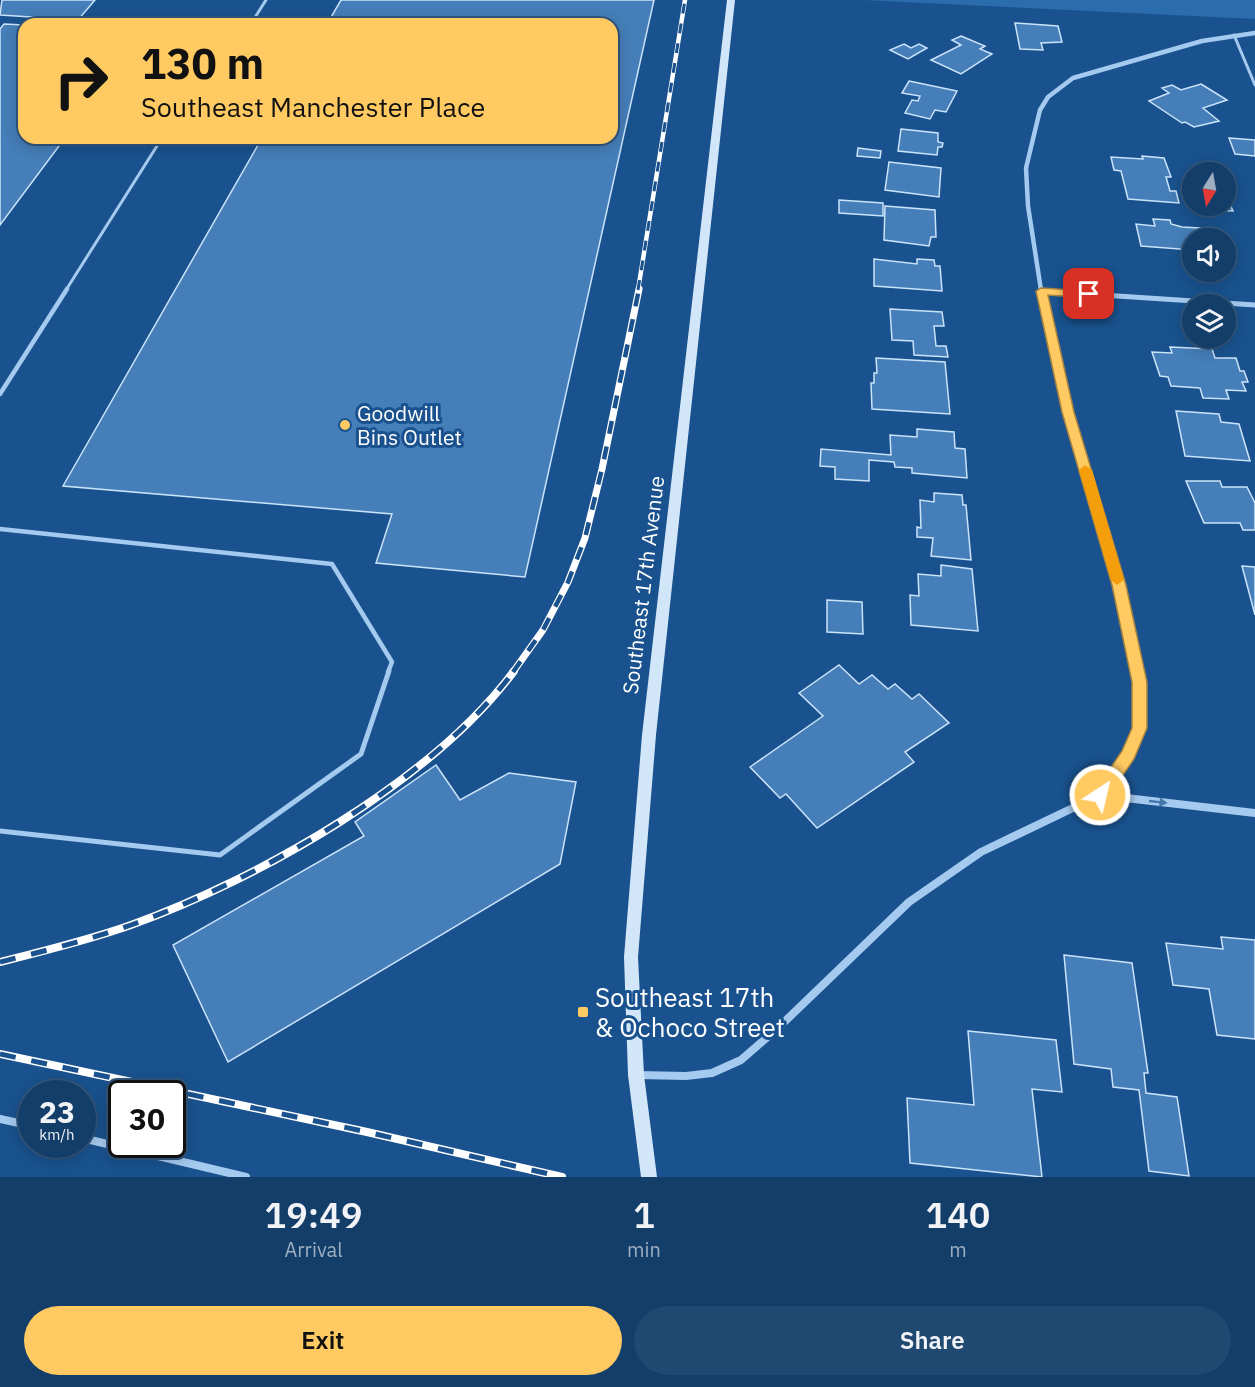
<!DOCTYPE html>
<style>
body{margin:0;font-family:"IBM Plex Sans",sans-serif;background:#204972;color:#f1f3f6;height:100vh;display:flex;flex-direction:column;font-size:22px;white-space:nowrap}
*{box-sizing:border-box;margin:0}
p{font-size:20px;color:#9daec1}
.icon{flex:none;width:33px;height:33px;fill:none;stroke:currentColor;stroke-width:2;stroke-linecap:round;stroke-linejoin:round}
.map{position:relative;height:1177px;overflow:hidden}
.details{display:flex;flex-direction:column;background:#133e6a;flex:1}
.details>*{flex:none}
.guide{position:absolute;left:18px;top:18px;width:600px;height:126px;border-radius:18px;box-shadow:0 3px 15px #0003,0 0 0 2px #32577e;background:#ffca62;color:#111;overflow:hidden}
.needle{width:39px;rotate:191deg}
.controls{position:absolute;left:1182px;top:162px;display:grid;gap:12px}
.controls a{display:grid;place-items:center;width:54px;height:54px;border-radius:50%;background:#133e6a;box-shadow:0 3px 15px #0003,0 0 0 2px #32577e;font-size:30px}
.speed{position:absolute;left:18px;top:1080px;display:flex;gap:12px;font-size:30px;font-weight:700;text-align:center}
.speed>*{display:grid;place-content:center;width:78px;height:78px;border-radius:50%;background:#133e6a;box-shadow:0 3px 15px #0003,0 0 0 2px #32577e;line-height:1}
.speed small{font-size:15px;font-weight:400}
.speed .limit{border:3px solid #111;border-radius:9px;background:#fff;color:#111}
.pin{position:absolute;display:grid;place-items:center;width:51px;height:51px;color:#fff;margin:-26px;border-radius:12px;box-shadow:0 3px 9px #0006}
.me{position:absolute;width:66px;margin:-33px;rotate:35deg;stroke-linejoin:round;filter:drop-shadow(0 0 4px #0008)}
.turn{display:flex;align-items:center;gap:21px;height:126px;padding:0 24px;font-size:27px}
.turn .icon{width:78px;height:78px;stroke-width:2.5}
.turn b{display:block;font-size:42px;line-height:51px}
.eta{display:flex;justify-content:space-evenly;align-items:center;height:102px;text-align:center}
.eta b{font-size:36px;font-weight:600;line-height:42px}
.primary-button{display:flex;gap:12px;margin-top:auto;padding:12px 24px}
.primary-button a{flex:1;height:69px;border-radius:36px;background:#ffca62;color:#111;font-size:24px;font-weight:600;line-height:69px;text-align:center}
.primary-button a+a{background:#204972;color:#f1f3f6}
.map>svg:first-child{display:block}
.green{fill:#2b6cac}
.building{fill:#457eb8;stroke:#cbe3fa;stroke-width:1.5}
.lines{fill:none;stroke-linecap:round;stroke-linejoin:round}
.service-far2{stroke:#a5caef;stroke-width:3}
.service-far1{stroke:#a5caef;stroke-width:4.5}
.service{stroke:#a5caef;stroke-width:5}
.minor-far2{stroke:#a5caef;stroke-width:4.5}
.minor-far1{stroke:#a5caef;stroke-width:5}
.minor{stroke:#a5caef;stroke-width:8}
.secondary{fill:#d2e6fa;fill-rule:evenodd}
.rail-far2-casing{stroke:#fff;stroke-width:4.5}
.rail-far1-casing{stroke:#fff;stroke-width:7}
.rail-casing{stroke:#fff;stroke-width:8}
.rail-far2{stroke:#19528e;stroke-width:3;stroke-dasharray:10;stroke-linecap:butt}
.rail-far1{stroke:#19528e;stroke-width:4.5;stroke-dasharray:13;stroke-linecap:butt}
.rail{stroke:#19528e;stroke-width:5;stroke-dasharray:16;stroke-linecap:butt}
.oneway{fill:#4376ab}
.route{fill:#ffca62;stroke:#a68340;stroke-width:1.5}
.slow{fill:#f59e0b}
.poi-dot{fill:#ffca62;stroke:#19528e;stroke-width:2}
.labels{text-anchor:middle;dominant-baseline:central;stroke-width:6;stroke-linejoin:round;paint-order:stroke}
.poi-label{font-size:21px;fill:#fff;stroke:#19528e;text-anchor:start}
.street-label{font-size:21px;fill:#fff;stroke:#19528e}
.near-poi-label{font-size:26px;fill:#fff;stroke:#19528e;text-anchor:start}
</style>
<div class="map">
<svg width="1255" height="1177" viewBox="0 0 1255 1177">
<rect width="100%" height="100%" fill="#19528e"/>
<!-- green -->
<path class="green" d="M 863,0 L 1255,0 L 1255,19 Z"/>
<!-- building -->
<path class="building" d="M 2,0 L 95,0 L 78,20 L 0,15 Z
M 341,0 L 654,0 L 525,577 L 376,563 L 392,514 L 63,486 L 262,138 L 612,138 L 612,24 L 327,24 Z
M 1015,23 L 1058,26 L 1062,42 L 1041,43 L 1043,50 L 1020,49 Z
M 4,24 L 24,25 L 24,138 L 65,138 L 0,225 L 0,29 Z
M 961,36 L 985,46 L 980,49 L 992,54 L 961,74 L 931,60 L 961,45 L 952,40 Z
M 904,44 L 911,48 L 919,44 L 927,48 L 908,59 L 890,50 Z
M 909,81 L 957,91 L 946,112 L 935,110 L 930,119 L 905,113 L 912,100 L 918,101 L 920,96 L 902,93 Z
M 1201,84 L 1227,100 L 1203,108 L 1219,121 L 1194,127 L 1185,122 L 1182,123 L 1149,101 L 1169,93 L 1162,88 L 1172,85 L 1181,90 Z
M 901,129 L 938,133 L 938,142 L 943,143 L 942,147 L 938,147 L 937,155 L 898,151 Z
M 1229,138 L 1255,140 L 1255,156 L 1235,154 Z
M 858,148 L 881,151 L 880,158 L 857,156 Z
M 1142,156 L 1164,158 L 1171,177 L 1166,177 L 1170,191 L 1176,191 L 1179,203 L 1128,199 L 1121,171 L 1114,170 L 1111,157 L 1143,159 Z
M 889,162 L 941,168 L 939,197 L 885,190 Z
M 1226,196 L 1233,211 L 1205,210 L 1203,206 L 1226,206 Z
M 839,200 L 883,203 L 883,216 L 839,213 Z
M 885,206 L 935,210 L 936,237 L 931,237 L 929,246 L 884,240 Z
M 1153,219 L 1170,220 L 1171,224 L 1182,227 L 1200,228 L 1203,238 L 1192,238 L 1192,250 L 1141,246 L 1136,224 L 1155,226 Z
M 874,259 L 917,264 L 917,259 L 934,260 L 935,266 L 940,266 L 942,291 L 874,286 Z
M 890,309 L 942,312 L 944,326 L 934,326 L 936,346 L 946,346 L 948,357 L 914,355 L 913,341 L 892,340 Z
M 1170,347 L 1212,349 L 1215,358 L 1236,358 L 1240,371 L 1244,371 L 1248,382 L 1242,382 L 1246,391 L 1226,390 L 1229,399 L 1203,398 L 1200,388 L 1171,386 L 1168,377 L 1160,376 L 1152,352 L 1172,353 Z
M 876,358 L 945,362 L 950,414 L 872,409 L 871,383 L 874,383 L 874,373 L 877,373 Z
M 1176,411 L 1219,414 L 1221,422 L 1239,424 L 1250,461 L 1185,456 Z
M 917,429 L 954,432 L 955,448 L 965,449 L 967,478 L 912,473 L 912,468 L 895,467 L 894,462 L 869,460 L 869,481 L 835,479 L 835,467 L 820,466 L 821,449 L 891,455 L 890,435 L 917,437 Z
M 1186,481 L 1220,481 L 1222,487 L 1247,487 L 1255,503 L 1255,530 L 1243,530 L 1240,523 L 1204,523 Z
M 934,493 L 962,495 L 963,505 L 966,505 L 971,560 L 931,556 L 933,538 L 917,537 L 917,527 L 921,528 L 920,500 L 934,502 Z
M 941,565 L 972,569 L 978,631 L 911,625 L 910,595 L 919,596 L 918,574 L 941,576 Z
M 1242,566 L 1255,567 L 1255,615 Z
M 827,600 L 862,602 L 863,634 L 827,632 Z
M 839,665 L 859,684 L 872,675 L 888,689 L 895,684 L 912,699 L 919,694 L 949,723 L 905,752 L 914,762 L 817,828 L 786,794 L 780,798 L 750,767 L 823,716 L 799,693 Z
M 436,765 L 460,800 L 509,773 L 576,782 L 560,864 L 228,1062 L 173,945 L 364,836 L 355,822 Z
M 1221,937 L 1255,940 L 1255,1039 L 1217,1035 L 1209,989 L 1173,985 L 1166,943 L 1223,949 Z
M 1064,955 L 1132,963 L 1148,1073 L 1144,1073 L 1146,1093 L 1177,1097 L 1189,1176 L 1149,1171 L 1139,1090 L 1113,1087 L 1111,1069 L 1074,1064 Z
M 968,1031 L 1056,1040 L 1062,1092 L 1032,1089 L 1042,1177 L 910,1163 L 907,1098 L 974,1105 Z"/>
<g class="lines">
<!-- service-far2 -->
<path class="service-far2" d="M 245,24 L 254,19 L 266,0
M 1234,35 L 1255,85
M 66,290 L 162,138"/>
<!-- service-far1 -->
<path class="service-far1" d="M 0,394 L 67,289
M 0,529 L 332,564 L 392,662 L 388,672"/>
<!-- service -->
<path class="service" d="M 0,831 L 220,855 L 361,754 L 389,671"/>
<!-- minor-far2 -->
<path class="minor-far2" d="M 1041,290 L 1028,206 L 1026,168 L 1040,110 L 1048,97 L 1073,78 L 1202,41 L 1255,33"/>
<!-- minor-far1 -->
<path class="minor-far1" d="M 1041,289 L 1068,412 L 1119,585 L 1137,672
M 1041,291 L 1255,305"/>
<!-- minor -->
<path class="minor" d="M 1100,795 L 1255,813
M 637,1075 L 686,1076 L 712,1073 L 741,1060 L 779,1027 L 909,902 L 981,852 L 1100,795 L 1128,755 L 1139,728 L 1139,682 L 1137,671
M 0,1119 L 32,1126
M 82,1138 L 246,1177"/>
<!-- secondary -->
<path class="secondary" d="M 727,0 L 735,0 L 656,735 L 638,957 L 644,1075 L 657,1177 L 641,1177 L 628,1075 L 624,957 L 642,735 Z"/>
<defs>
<path id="rail-far2" d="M 638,290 L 685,0"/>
<path id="rail-far1" d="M 513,672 L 543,630 L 568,582 L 585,538 L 602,469 L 639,289"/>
<path id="rail" d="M 0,962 C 44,951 89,940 131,925 C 259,879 432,781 514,671
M 0,1054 L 367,1132 L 562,1177"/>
</defs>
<!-- rail-far2 casing -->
<use href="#rail-far2" class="rail-far2-casing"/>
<!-- rail-far1 casing -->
<use href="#rail-far1" class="rail-far1-casing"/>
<!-- rail casing -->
<use href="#rail" class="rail-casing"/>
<!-- rail-far2 -->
<use href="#rail-far2" class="rail-far2"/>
<!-- rail-far1 -->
<use href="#rail-far1" class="rail-far1"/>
<!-- rail -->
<use href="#rail" class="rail"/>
</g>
<!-- one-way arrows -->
<defs><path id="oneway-solid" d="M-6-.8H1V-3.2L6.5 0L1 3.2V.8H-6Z" transform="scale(1.5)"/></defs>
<use class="oneway" href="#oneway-solid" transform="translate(1158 802) rotate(6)"/>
<!-- route -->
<path class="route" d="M 1041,288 L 1089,291 L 1094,294 L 1089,298 L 1048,295 L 1074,412 L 1126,585 L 1147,682 L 1147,728 L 1134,759 L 1106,800 L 1100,802 L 1095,800 L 1092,795 L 1122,751 L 1132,728 L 1132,682 L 1112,585 L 1062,412 L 1036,291 Z"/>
<!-- slow -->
<path class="slow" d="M 1085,465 L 1092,470 L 1124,580 L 1117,585 L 1111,580 L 1079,470 Z"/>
<!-- markers -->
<g class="poi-dot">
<circle cx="345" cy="425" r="6"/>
<rect x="577" y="1006" width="12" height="12" rx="3"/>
</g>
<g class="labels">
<!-- poi labels -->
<g class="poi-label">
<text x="357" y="413">Goodwill<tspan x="357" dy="24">Bins Outlet</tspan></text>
</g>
<!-- street labels -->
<g class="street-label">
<text transform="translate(643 585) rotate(-83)">Southeast 17th Avenue</text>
</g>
<!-- near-poi labels -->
<g class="near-poi-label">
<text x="595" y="997">Southeast 17th<tspan x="595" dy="30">&amp; Ochoco Street</tspan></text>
</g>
</g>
</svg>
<div class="controls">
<a><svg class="needle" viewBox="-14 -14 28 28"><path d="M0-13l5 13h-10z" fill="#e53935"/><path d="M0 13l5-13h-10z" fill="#9daec1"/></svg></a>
<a><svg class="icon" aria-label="sound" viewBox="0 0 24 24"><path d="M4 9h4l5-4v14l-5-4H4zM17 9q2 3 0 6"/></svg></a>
<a><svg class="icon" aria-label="layers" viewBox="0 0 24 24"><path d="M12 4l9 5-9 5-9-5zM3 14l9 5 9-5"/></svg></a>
</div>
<div class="speed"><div>23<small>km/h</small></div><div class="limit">30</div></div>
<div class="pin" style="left:1089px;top:294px;background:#d93025"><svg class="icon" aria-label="arrive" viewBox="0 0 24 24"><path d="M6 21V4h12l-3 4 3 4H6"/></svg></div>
<svg class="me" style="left:1100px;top:795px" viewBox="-20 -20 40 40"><circle r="17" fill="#ffca62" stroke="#fff" stroke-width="3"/><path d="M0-11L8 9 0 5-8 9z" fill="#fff"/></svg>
<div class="guide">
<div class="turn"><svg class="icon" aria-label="right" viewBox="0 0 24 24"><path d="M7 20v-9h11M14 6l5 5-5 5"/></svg><div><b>130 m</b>Southeast Manchester Place</div></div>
</div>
</div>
<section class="details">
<div class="eta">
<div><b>19:49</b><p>Arrival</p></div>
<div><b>1</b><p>min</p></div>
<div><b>140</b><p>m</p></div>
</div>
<div class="primary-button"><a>Exit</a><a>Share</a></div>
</section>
